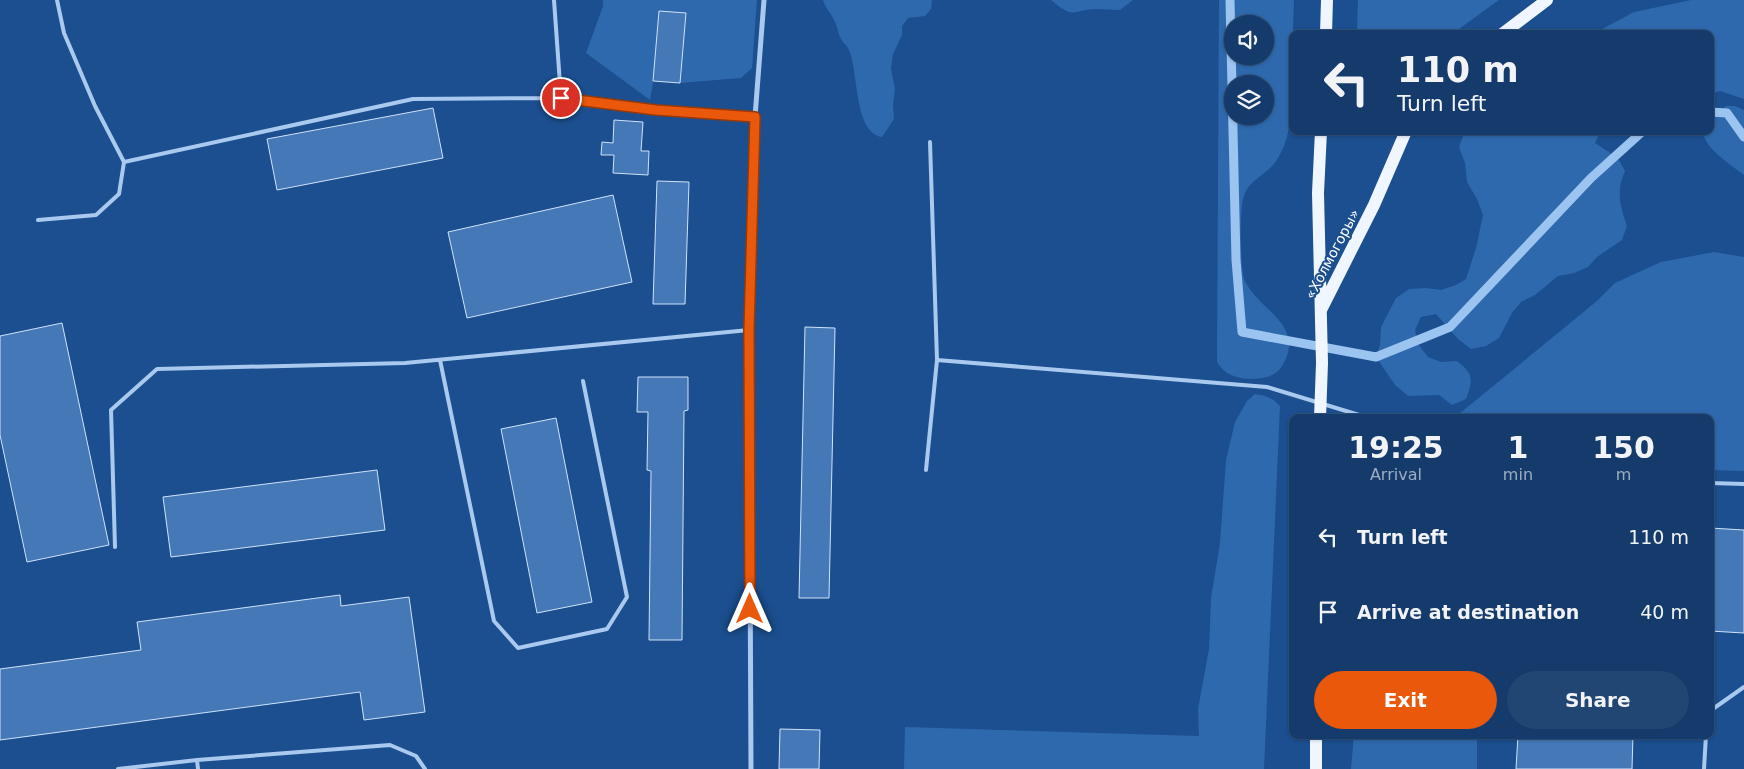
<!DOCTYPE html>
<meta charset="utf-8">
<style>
body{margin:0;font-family:"DejaVu Sans",sans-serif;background:#214673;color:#f1f3f6;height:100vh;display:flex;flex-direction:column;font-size:19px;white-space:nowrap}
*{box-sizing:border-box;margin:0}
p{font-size:16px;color:#9dadc1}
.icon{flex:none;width:28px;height:28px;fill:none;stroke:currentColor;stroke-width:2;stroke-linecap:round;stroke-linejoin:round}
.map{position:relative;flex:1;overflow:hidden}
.side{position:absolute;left:1289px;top:414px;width:425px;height:325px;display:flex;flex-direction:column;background:#143b6b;border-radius:10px;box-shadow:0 1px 4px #0004,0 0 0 1px #33557e}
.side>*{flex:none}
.top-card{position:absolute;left:1289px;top:30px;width:425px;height:105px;border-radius:10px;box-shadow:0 1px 4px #0004,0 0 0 1px #33557e;background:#143b6b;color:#f1f3f6;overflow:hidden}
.buttons{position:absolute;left:1224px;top:15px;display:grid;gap:10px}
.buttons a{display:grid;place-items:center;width:50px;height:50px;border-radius:50%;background:#143b6b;box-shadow:0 1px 4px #0004,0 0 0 1px #33557e;font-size:25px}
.pin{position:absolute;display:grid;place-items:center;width:42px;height:42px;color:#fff;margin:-21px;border:2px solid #fff;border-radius:50%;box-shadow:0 1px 5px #0007}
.me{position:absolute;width:55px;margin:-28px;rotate:0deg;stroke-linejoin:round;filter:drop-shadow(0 0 4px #0008)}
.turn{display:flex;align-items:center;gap:18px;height:105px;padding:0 25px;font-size:22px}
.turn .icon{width:65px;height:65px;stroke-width:2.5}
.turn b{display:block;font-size:35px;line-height:42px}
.eta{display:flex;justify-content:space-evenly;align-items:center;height:85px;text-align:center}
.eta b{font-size:30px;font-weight:800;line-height:35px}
.action{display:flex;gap:10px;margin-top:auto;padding:10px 25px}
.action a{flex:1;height:58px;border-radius:30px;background:#ea580c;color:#fff;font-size:20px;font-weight:800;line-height:58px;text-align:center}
.action a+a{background:#214673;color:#f1f3f6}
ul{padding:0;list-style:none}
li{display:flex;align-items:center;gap:15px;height:75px;padding:0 25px}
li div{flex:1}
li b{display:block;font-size:19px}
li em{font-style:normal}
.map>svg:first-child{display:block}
.green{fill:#2e69ad;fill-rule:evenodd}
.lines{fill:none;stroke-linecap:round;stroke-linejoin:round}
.stream{stroke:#9cc4f0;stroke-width:9}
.building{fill:#4478b7;stroke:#cfe3fa}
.service{stroke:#a9c9ee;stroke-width:4}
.minor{stroke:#a9c9ee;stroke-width:5}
.primary{stroke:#f0f6ff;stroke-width:12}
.route-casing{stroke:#983908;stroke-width:12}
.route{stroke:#ea580c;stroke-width:9}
.labels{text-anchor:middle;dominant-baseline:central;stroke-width:4;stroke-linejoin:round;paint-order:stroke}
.street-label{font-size:14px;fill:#fff;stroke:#1b4f8f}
</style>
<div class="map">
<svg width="1744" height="769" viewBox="0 0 1744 769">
<rect width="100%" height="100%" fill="#1b4f8f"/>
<!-- green -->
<path class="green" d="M 603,0 L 757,0 L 752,68 L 741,78 L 680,83 L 686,14 L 665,12 L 650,100 L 586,53 L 603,6 Z
M 823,0 L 932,0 L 931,9 L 925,16 L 908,18 L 902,26 L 902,35 L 893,54 L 891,69 L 895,89 L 893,105 L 894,119 L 882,137 C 853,133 859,68 848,48 C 845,43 846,46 843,42 C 838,36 838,27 834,20 C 831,13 825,8 823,0 Z
M 1051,0 L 1133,0 L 1120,10 C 1112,10 1104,9 1096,9 C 1070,10 1075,20 1051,0 Z
M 1219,0 L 1294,0 C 1293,28 1292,54 1292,83 C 1291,102 1292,124 1285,143 C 1282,151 1277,162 1270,168 C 1255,182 1245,183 1242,206 C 1240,219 1240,271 1245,281 C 1259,311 1307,325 1282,366 C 1274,378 1262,379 1249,379 C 1235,378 1224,374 1217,362 ZM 1232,24 L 1265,24 L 1265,56 L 1232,56 ZM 1232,84 L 1265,84 L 1265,116 L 1232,116 Z
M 1358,0 L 1499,0 L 1452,34 L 1357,34 Z
M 1691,0 L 1744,0 L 1744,99 L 1720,91 L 1710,94 L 1710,34 L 1593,34 L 1634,12 Z
M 1726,106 L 1735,106 L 1744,110 L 1744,175 C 1729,163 1707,151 1702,131 L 1710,131 L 1710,118 Z
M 1465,131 L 1601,131 L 1595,143 L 1618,158 L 1625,171 C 1616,191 1620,206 1627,226 L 1622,240 L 1597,257 L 1588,267 L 1574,273 L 1558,276 L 1535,295 L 1521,302 L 1512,313 L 1499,338 L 1486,346 L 1471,349 L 1458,339 L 1436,314 L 1421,317 L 1415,330 L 1418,344 L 1428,357 L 1441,362 L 1457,361 C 1474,374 1473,380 1466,399 L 1452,405 L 1439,395 L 1408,396 L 1395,385 L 1376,357 L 1380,345 L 1381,327 L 1396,298 L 1409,289 L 1426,288 L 1441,290 L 1456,285 L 1466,279 L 1476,248 L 1483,215 L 1477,199 L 1467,182 L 1465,163 L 1459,147 Z
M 1714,252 L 1744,257 L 1744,471 L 1710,470 L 1710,418 L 1457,417 L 1459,414 L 1597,301 L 1615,283 L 1661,262 Z
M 1255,394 C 1266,395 1272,398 1280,406 L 1264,769 L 904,769 L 905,727 L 1199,736 L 1198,709 L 1209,649 L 1211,598 L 1220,543 L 1226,460 L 1235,422 L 1247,401 Z
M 1354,735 L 1477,735 L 1477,769 L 1351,769 Z"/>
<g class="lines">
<!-- stream -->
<path class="stream" d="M 1230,0 L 1236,260 L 1242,332 L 1376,357 L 1450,327 L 1591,178 L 1643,131
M 1710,112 L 1727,113 L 1744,137"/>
</g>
<!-- building -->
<path class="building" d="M 659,11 L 686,13 L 680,83 L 653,81 Z
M 433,108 L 443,158 L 277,190 L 267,139 Z
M 614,120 L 643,122 L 641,151 L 649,151 L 648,175 L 613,173 L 614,155 L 601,155 L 602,142 L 613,143 Z
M 657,181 L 689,182 L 685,304 L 653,304 Z
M 613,195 L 632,282 L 467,318 L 448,232 Z
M 62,323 L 109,545 L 27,562 L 0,435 L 0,336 Z
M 805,327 L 835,328 L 829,598 L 799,598 Z
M 638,377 L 688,377 L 688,410 L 684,411 L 682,640 L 649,640 L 651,471 L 647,470 L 648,412 L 637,412 Z
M 556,418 L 592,602 L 537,613 L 501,429 Z
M 377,470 L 385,530 L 171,557 L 163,497 Z
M 1710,528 L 1744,530 L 1744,633 L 1710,631 Z
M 340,595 L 341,606 L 409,597 L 425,712 L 364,720 L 360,692 L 0,740 L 0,669 L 141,650 L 137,622 Z
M 780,729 L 820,730 L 819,769 L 779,769 Z
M 1518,735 L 1633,735 L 1632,769 L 1516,769 Z"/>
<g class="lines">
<!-- service -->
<path class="service" d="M 57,0 L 64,33 L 95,106 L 124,162
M 554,0 L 561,98
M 930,142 L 937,360 L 1267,387 L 1369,418
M 38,220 L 96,215 L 119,194 L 124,162 L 413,99 L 561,98 L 656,110 L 755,117
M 440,360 L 494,621 L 518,648 L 607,629 L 627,597 L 583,381
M 926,470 L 937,360
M 1710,483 L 1744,484
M 115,547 L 111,410 L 157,369 L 405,363 L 749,330
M 1710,711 L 1744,687
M 197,760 L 198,769
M 118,769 L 197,760 L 390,745 L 416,756 L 425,769
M 1704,769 L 1706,735"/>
<!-- minor -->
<path class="minor" d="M 751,769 L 749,330 L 755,117 L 764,0"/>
<!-- primary -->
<path class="primary" d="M 1326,34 L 1327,0
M 1502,34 L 1547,0
M 1321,310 L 1374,205 L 1406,131
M 1320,418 L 1322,363 L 1318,193 L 1321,131
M 1316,769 L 1316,735"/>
</g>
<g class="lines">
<defs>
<path id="route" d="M 561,98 L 656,110 L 755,117 L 749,330 L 750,609"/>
</defs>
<!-- route casing -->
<use href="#route" class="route-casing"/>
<!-- route -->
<use href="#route" class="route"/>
</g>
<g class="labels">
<!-- street labels -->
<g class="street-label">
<text transform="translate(1332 254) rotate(-62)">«Холмогоры»</text>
</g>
</g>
</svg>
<div class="buttons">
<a><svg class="icon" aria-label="sound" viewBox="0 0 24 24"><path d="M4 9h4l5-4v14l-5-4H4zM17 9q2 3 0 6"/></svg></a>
<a><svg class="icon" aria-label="layers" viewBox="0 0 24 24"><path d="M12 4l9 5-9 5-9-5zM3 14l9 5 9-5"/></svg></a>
</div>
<div class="pin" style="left:561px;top:98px;background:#d93025"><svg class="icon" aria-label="arrive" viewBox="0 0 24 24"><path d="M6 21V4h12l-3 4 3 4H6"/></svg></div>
<svg class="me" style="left:750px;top:609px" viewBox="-20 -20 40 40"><path d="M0-17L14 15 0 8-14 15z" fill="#ea580c" stroke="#fff" stroke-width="4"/></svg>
<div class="top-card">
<div class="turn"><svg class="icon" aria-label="left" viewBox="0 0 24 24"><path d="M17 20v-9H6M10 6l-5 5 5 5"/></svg><div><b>110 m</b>Turn left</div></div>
</div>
<section class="side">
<div class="eta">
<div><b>19:25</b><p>Arrival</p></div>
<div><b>1</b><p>min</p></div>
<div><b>150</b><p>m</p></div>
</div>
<ul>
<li><svg class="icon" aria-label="left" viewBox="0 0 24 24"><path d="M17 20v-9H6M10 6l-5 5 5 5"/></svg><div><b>Turn left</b></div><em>110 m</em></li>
<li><svg class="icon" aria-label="arrive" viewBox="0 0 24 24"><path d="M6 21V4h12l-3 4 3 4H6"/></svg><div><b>Arrive at destination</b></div><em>40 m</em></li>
</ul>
<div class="action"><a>Exit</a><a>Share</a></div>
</section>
</div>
